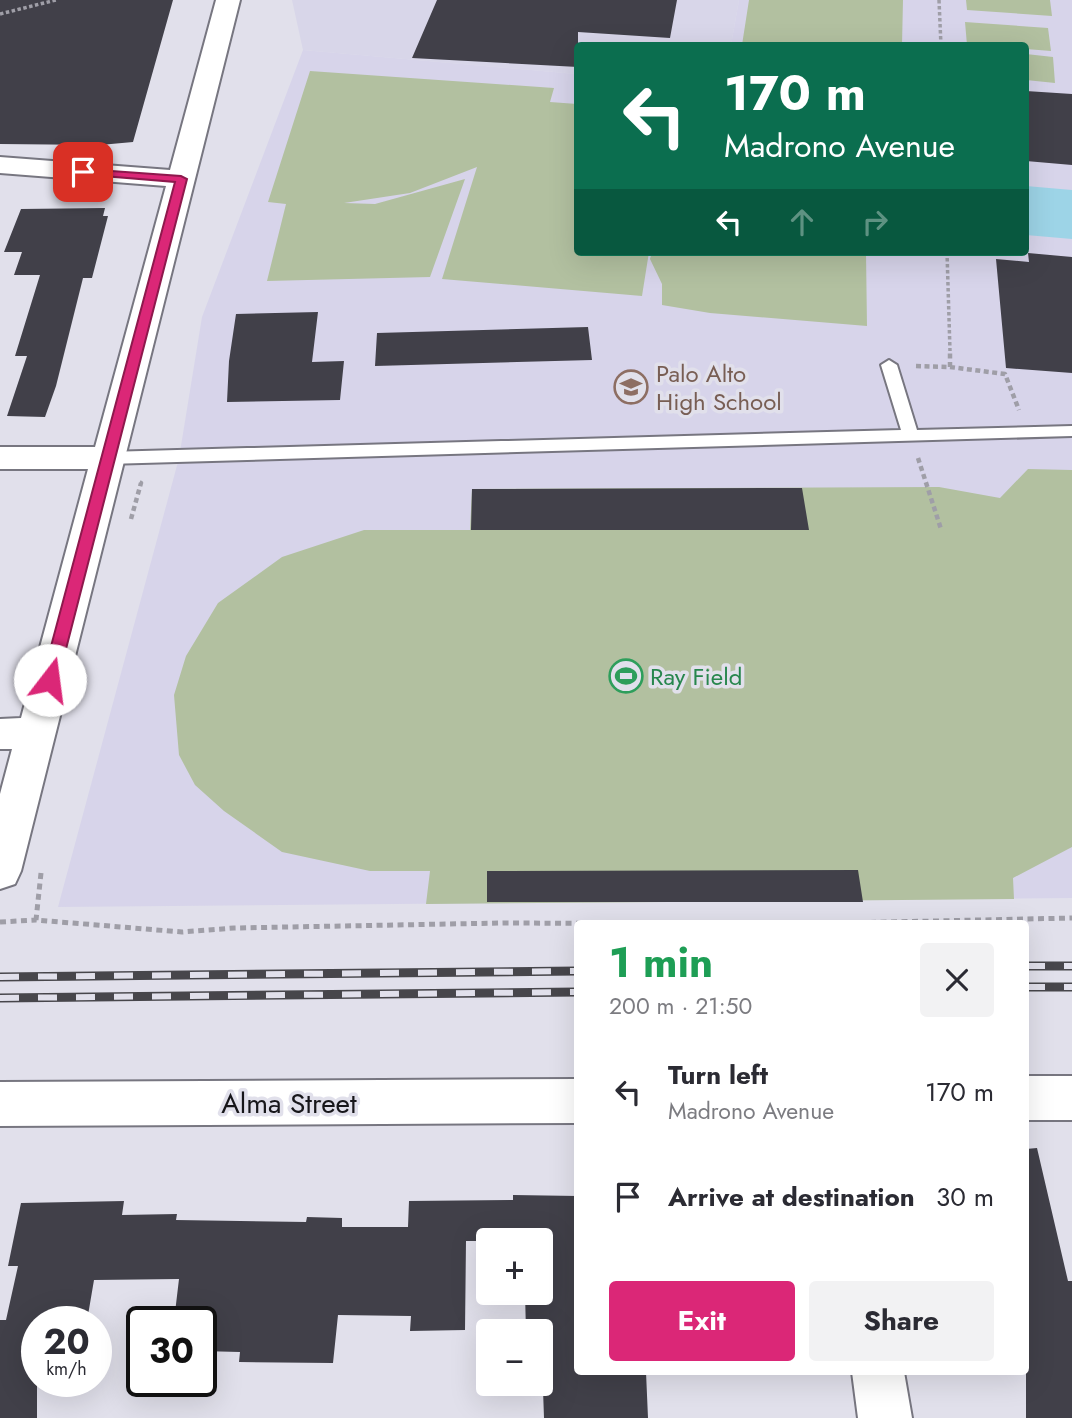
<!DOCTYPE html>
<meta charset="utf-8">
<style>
body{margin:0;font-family:Jost,sans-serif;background:#f2f2f3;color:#2b2b33;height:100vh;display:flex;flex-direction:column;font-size:26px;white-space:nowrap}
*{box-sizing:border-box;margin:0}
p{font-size:23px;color:#7c7c81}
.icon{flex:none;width:38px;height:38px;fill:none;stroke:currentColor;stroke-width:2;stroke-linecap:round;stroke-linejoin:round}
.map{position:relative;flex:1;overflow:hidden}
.drawer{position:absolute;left:574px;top:920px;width:455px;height:455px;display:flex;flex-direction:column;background:#fff;border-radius:7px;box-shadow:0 7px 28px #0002}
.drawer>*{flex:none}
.hud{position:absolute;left:574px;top:42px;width:455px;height:214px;border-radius:7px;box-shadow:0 7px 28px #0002;background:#0b6e4f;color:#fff;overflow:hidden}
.tools{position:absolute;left:476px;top:1228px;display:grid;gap:14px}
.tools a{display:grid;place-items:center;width:77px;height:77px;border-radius:7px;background:#fff;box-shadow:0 7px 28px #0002;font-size:35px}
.speed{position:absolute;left:21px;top:1306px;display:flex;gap:14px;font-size:35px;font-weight:700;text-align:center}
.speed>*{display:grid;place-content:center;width:91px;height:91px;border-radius:50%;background:#fff;box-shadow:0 7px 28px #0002;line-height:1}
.speed small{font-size:18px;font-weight:400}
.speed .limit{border:4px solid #111;border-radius:10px;background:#fff;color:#111}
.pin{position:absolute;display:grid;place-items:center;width:60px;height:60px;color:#fff;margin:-30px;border-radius:14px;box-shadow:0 4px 10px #0006}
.me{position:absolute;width:77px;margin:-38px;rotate:15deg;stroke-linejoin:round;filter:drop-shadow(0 0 5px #0008)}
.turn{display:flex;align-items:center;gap:24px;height:147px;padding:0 35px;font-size:32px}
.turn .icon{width:91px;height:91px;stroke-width:2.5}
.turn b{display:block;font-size:49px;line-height:60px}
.lanes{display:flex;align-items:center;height:66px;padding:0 35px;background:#0003;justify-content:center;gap:35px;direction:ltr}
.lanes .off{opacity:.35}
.round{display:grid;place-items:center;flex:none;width:74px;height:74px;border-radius:7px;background:#f2f2f3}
.headline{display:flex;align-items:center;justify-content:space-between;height:119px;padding:0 35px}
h1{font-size:42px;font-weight:700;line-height:52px;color:#1e9e55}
.action{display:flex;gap:14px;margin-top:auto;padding:14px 35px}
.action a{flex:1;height:80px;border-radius:7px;background:#db2777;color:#fff;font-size:28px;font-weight:700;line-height:80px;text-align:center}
.action a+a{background:#f2f2f3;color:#2b2b33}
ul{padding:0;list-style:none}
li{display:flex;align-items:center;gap:21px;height:105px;padding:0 35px}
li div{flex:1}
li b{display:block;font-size:26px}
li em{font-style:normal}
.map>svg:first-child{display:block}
.built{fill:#d8d6e9}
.education{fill:#d7d4ea}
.green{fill:#b2c0a0}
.water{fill:#9dd4e7}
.building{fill:#414049}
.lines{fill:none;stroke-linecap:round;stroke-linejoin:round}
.service-casing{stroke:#777680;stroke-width:4}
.minor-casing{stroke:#777680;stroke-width:4}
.primary-casing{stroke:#777680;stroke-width:4}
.path-far2{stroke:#9f9ea7;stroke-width:3.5;stroke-dasharray:3.5 2.5;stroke-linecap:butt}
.path-far1{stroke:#9f9ea7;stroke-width:4.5;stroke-dasharray:5 3.5;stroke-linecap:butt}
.path{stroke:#9f9ea7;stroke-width:5;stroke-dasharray:6 4.5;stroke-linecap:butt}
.service{fill:#fff;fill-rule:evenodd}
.minor{fill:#fff;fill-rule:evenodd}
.primary{fill:#fff;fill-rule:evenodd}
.rail-casing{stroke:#47464b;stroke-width:9}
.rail{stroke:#e1e0eb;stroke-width:6;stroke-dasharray:19;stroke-linecap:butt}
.route{fill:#db2777;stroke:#8e194d;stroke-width:2}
.labels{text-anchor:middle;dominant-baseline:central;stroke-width:7;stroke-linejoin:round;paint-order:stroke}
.education-label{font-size:24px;fill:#785e54;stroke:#e1e0eb;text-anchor:start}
.leisure-label{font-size:24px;fill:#27864d;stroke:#e1e0eb;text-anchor:start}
.near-street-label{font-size:28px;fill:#17161a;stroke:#e1e0eb}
</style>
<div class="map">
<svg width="1072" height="1418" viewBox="0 0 1072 1418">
<rect width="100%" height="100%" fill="#e1e0eb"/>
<!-- built -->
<path class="built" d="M 292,0 L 739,0 L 731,45 L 578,46 L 577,74 L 303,50 Z"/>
<!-- education -->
<path class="education" d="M 739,0 L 1072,0 L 1072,898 L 58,907 L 179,458 L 202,317 L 303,50 L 577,74 L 578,252 L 1026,252 L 1026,46 L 731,45 Z"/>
<!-- green -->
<path class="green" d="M 749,0 L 903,0 L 902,45 L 742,45 Z
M 966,0 L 1050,0 L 1052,16 L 967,10 Z
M 965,22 L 1048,28 L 1051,51 L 1026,49 L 1026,46 L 967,45 Z
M 1026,54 L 1053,57 L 1055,83 L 1026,80 Z
M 310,71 L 554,88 L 550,102 L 577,104 L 578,252 L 649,252 L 642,296 L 442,279 L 477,167 L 410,193 L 344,203 L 375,204 L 465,179 L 430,277 L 267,281 L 286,204 L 268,202 Z
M 652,252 L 866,252 L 867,326 L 710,313 L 662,305 L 662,284 L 650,259 Z
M 1028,469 L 1072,470 L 1072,847 L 1013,878 L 1014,899 L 426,904 L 430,871 L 370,871 L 282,852 L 224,811 L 195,785 L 179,755 L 174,695 L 186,656 L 218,603 L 282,557 L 364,530 L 470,530 L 472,489 L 939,487 L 1000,498 Z"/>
<!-- water -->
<path class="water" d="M 1026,186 L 1072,190 L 1072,239 L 1026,235 Z"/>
<!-- building -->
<path class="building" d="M 0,0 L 173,0 L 133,142 L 100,145 L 0,144 Z
M 437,0 L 677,0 L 670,38 L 578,32 L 578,67 L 412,58 Z
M 1026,91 L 1072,94 L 1072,165 L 1026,161 Z
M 105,208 L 103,216 L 108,216 L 92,278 L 83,278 L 56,386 L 45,417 L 7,416 L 27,356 L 15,356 L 40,275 L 14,275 L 22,252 L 4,252 L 21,209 Z
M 1028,253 L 1072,257 L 1072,373 L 1006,368 L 996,259 L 1029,262 Z
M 318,312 L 312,362 L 344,361 L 340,400 L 227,402 L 229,361 L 236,314 Z
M 588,327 L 592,360 L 375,366 L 377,333 Z
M 802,488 L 809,530 L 471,530 L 472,489 Z
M 858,870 L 863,902 L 487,902 L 487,871 Z
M 1037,1148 L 1068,1281 L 1072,1281 L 1072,1418 L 1026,1418 L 1026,1149 Z
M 513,1195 L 578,1196 L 578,1372 L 646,1372 L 648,1418 L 544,1418 L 541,1332 L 526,1332 L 525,1293 L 541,1293 L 541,1241 L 466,1241 L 465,1330 L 410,1331 L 411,1316 L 338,1315 L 333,1363 L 239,1362 L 240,1352 L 201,1351 L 201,1321 L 174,1321 L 179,1279 L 94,1280 L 87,1321 L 37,1321 L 37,1418 L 0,1418 L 0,1320 L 6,1320 L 18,1266 L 8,1266 L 21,1203 L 124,1201 L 122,1215 L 177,1214 L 176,1220 L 306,1222 L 307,1217 L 342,1218 L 342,1227 L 408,1227 L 409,1201 L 513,1200 Z"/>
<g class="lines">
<defs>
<path id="service" d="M 889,360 L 897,365 L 917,430 L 1072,426 L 1072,436 L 107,464 L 99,458 L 107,452 L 901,430 L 881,365 Z"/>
<path id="minor" d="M 216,0 L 240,0 L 21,871 L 15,884 L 0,889 L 0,794 L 12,749 L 0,749 L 0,719 L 21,718 L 88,469 L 0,469 L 0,447 L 95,447 L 166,186 L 0,173 L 0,157 L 170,170 Z
M 852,1372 L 904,1372 L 912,1418 L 858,1418 Z"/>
<path id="primary" d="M 1026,1076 L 1072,1076 L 1072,1120 L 1026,1120 Z
M 578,1079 L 578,1123 L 0,1126 L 0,1082 Z"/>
</defs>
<!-- service casing -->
<use href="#service" class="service-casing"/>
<!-- minor casing -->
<use href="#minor" class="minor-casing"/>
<!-- primary casing -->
<use href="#primary" class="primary-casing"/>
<!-- path-far2 -->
<path class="path-far2" d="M 939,0 L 941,46
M 0,14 L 56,0
M 947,252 L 950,351"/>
<!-- path-far1 -->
<path class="path-far1" d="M 916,366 L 950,367 L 950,350
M 950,367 L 1005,374 L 1019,410
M 918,458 L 941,529
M 131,519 L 141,483 L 139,482"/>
<!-- path -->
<path class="path" d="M 41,873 L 36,920 L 182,932 L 234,928 L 503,923 L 797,924 L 1072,918
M 0,922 L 36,920"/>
<!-- service -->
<use href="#service" class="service"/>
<!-- minor -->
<use href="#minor" class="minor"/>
<!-- primary -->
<use href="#primary" class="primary"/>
<defs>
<path id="rail" d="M 1026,966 L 1072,966
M 0,977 L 578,971
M 1026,987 L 1072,987
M 0,998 L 578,992"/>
</defs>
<!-- rail casing -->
<use href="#rail" class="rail-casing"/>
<!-- rail -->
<use href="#rail" class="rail"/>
</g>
<!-- route -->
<path class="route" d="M 83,169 L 181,176 L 187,179 L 58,680 L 50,686 L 42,680 L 175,182 L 79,174 L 78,172 Z"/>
<!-- icons -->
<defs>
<symbol id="school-ring" viewBox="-11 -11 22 22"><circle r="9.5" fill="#e1e0eb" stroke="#8d6e63" stroke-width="1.5"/><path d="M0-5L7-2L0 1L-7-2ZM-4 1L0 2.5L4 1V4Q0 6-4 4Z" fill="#8d6e63"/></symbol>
<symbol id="stadium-ring" viewBox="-11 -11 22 22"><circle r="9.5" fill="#e1e0eb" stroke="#2e9e5b" stroke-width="1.5"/><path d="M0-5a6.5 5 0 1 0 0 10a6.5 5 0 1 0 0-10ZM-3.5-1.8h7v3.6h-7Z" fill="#2e9e5b"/></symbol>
</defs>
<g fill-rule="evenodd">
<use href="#school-ring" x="612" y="368" width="38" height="38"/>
<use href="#stadium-ring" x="607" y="657" width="38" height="38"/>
</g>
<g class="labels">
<!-- education labels -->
<g class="education-label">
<text x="656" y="373">Palo Alto<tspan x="656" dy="28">High School</tspan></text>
</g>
<!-- leisure labels -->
<g class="leisure-label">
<text x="650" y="676">Ray Field</text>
</g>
<!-- near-street labels -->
<g class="near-street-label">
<text x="289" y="1103">Alma Street</text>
</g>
</g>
</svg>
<div class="tools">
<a>+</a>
<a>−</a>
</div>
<div class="speed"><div>20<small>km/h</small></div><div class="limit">30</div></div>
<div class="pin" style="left:83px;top:172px;background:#d93025"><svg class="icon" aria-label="arrive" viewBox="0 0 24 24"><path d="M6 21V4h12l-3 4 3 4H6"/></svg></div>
<svg class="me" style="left:50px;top:680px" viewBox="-20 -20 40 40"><circle r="19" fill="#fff"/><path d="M0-13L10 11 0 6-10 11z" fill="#db2777"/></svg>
<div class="hud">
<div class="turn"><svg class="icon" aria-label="left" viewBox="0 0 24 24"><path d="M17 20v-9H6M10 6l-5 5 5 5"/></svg><div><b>170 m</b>Madrono Avenue</div></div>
<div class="lanes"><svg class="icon" aria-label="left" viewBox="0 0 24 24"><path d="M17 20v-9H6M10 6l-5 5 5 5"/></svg><svg class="icon off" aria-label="ahead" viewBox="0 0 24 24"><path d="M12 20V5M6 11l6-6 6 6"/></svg><svg class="icon off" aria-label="right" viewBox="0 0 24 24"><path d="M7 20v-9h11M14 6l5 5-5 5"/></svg></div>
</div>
<section class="drawer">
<div class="headline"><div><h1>1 min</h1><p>200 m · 21:50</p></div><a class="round"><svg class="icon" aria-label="close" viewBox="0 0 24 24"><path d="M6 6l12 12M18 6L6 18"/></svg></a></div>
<ul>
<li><svg class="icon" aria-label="left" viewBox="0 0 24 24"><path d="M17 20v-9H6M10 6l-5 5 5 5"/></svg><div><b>Turn left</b><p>Madrono Avenue</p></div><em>170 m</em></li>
<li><svg class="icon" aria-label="arrive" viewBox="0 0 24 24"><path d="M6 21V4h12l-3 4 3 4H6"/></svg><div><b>Arrive at destination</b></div><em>30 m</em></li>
</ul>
<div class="action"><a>Exit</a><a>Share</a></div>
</section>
</div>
